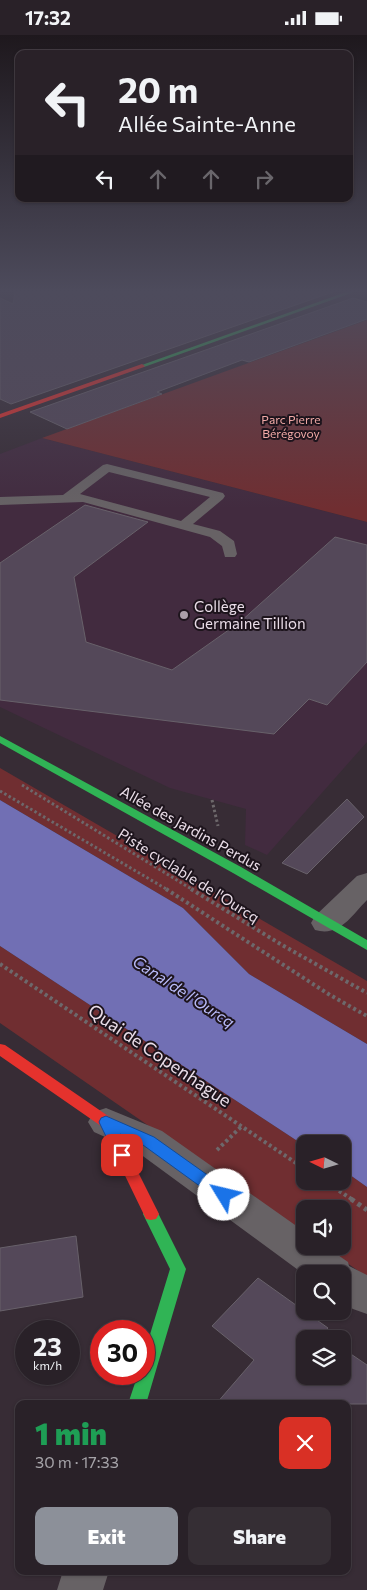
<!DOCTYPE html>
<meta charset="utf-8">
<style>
body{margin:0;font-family:Commissioner,sans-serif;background:#352e34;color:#f1f3f6;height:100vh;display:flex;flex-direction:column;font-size:19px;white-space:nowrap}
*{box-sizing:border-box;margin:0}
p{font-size:16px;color:#a5a3a8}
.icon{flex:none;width:28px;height:28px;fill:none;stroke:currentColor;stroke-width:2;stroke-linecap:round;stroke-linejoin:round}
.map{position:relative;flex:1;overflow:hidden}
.sheet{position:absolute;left:15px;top:1365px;width:336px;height:175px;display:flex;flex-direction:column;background:#292128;border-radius:10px;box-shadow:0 1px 4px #0004,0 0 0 1px #453e45}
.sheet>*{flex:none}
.banner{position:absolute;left:15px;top:15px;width:338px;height:152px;border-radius:10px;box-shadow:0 1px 4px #0004,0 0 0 1px #453e45;background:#292128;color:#f1f3f6;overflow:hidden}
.needle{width:32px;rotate:275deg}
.fabs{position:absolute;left:296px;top:1100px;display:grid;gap:10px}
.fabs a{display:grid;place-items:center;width:55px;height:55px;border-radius:10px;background:#292128;box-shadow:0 1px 4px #0004,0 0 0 1px #453e45;font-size:25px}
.speed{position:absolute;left:15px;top:1285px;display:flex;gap:10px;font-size:25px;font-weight:700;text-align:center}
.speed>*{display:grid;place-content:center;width:65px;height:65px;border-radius:50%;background:#292128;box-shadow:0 1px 4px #0004,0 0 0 1px #453e45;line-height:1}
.speed small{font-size:12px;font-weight:400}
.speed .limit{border:8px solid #d22;background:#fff;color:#111}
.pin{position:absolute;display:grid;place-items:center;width:42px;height:42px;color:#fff;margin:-21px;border-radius:10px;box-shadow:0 2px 8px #0006}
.me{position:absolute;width:55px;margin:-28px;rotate:306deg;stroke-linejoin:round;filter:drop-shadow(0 0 4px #0008)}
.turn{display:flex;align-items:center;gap:18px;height:105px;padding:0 20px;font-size:22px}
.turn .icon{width:65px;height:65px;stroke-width:2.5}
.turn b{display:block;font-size:35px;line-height:42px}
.lanes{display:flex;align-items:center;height:48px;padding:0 20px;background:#0003;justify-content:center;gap:25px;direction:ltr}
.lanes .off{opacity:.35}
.round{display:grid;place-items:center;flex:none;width:52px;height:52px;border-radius:10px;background:#352e34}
.summary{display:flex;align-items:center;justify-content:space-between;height:85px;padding:0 20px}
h1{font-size:30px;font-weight:800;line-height:38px;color:#1e9e55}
.primary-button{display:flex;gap:10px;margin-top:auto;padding:10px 20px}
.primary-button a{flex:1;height:58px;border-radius:10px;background:#8c9099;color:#fff;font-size:20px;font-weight:800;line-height:58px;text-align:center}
.primary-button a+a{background:#352e34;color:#f1f3f6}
.status{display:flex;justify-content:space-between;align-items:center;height:35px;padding:0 25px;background:#292128;direction:ltr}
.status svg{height:14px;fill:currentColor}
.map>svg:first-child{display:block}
.built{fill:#422b3f}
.green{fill:#702e31}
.water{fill:#716fb4}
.building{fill:#544859;stroke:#68616a}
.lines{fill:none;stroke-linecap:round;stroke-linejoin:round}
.path-far2{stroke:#6d686b;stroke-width:3;stroke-dasharray:2.5 2.5;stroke-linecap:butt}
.path-far1{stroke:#6d686b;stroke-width:4;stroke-dasharray:3 3;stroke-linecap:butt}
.path{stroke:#6d686b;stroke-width:5;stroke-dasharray:4 4;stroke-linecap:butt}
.lane{fill:#676265;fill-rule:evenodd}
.street{fill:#676265;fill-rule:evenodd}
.fast{fill:#30b455;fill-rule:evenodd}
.jam{fill:#e5322d;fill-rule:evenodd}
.route{fill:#1a73e8;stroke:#114b97}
.poi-dot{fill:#ab9fa9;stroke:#1d141c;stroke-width:2}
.labels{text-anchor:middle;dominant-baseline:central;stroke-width:4;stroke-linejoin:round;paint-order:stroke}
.far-park-label{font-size:12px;fill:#f2aaa7;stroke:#1d141c}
.poi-label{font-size:15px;fill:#eadde8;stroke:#1d141c;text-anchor:start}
.street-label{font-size:15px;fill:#eadde8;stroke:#1d141c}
.water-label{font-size:16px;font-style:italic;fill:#b8baf7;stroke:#1d141c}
.near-street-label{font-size:18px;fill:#eadde8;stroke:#1d141c}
</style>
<div class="status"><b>17:32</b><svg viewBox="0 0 49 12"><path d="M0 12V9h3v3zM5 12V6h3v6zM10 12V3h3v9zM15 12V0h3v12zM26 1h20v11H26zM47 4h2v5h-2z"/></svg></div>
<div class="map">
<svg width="367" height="1555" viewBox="0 0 367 1555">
<rect width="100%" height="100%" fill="#372c35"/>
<!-- built -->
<path class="built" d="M 42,403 L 367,487 L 367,707 L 267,820 L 245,810 L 246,774 L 170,753 L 0,672 L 0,419 Z"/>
<!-- green -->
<path class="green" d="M 367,285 L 367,487 L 42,403 Z
M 0,733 L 367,946 L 367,1009 L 249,939 L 183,873 L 0,765 Z
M 0,911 L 305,1111 L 305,1146 L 342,1146 L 343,1135 L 367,1152 L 367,1242 L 323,1211 L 342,1211 L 342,1174 L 305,1174 L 305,1199 L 0,988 Z"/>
<!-- water -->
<path class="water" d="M 0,765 L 183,873 L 249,939 L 367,1009 L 367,1152 L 343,1135 L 342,1109 L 305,1109 L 305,1111 L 0,911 Z"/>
<!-- building -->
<path class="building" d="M 15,257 L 333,257 L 11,369 L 0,364 L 0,263 L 13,269 Z
M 353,263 L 367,267 L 367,284 L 249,327 L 242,325 L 157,357 L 162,359 L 67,394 L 30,377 Z
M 85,470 L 148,487 L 74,542 L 86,607 L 172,635 L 240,587 L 335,502 L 367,510 L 367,627 L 327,670 L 309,664 L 274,699 L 0,665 L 0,528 Z
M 347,764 L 364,782 L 307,839 L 282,828 Z
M 76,1201 L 83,1262 L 0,1276 L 0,1213 Z
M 258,1243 L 328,1293 L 322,1299 L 329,1304 L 305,1304 L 305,1341 L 342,1341 L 342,1313 L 367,1330 L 367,1369 L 216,1369 L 254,1325 L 212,1291 Z"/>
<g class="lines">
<!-- path-far2 -->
<path class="path-far2" d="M 22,750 L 193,855
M 0,756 L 168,855
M 212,765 L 218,791"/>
<!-- path-far1 -->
<path class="path-far1" d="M 166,854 L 330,960 L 367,981
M 191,854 L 282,910 L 367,958
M 0,929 L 305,1134
M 217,1115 L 242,1091
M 324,1146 L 353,1165"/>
<!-- path -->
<path class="path" d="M 351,1164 L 367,1175"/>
<!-- lane -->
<path class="lane" d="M 107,429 L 223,458 L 225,461 L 223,464 L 193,489 L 220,496 L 234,506 L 237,519 L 235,522 L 225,522 L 222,511 L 210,502 L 83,467 L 0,470 L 0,462 L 63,460 L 103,430 ZM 109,437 L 210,462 L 181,486 L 80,459 Z"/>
<!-- street -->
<path class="street" d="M 367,838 L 367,865 C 351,881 340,902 315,895 L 311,888 L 315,881 L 357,841 Z
M 106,1073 L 162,1096 L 305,1197 L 305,1211 L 325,1211 L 348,1227 L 349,1231 L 367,1240 L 367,1279 L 353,1274 L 342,1267 L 342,1239 L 305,1240 L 136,1116 L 94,1097 L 88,1087 L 94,1077 Z
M 63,1536 L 109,1536 L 103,1555 L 57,1555 Z"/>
<!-- fast -->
<path class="fast" d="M 346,257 L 354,257 L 144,332 L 139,331 Z
M 0,701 L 241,832 L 367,905 L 367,915 L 233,838 L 0,708 Z
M 151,1173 L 156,1174 L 186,1234 L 146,1369 L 128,1369 L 138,1339 L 144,1339 L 144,1319 L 170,1234 L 143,1179 L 146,1174 Z"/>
<!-- jam -->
<path class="jam" d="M 142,329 L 145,331 L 144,332 L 0,383 L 0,379 Z
M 0,1009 L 5,1010 L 111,1083 L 159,1179 L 156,1184 L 151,1185 L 146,1184 L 101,1091 L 0,1021 Z"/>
</g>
<!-- sky -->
<linearGradient id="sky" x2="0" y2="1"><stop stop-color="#1e181d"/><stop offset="0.54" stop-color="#4d4b5c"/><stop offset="1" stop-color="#4d4b5c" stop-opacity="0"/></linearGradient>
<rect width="367" height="474" fill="url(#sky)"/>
<!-- route -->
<path class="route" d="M 106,1081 L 154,1102 L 230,1156 L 232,1160 L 230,1165 L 224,1167 L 219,1165 L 143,1110 L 120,1099 L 130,1120 L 127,1124 L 122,1126 L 117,1124 L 99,1087 L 101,1083 Z"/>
<!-- markers -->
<circle class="poi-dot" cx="184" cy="580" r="5"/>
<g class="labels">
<!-- far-park labels -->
<g class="far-park-label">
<text x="291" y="384">Parc Pierre<tspan x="291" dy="14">Bérégovoy</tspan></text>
</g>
<!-- poi labels -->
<g class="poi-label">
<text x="194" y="571">Collège<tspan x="194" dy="17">Germaine Tillion</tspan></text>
</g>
<!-- street labels -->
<g class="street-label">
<text transform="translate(191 793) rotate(29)">Allée des Jardins Perdus</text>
<text transform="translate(189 840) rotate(32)">Piste cyclable de l'Ourcq</text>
</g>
<!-- water labels -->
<g class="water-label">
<text transform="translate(184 956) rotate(33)">Canal de l'Ourcq</text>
</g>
<!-- near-street labels -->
<g class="near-street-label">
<text transform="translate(160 1020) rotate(34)">Quai de Copenhague</text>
</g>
</g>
</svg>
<div class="fabs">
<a><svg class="needle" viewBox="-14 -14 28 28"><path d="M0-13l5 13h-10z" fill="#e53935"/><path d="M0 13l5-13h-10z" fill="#a5a3a8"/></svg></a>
<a><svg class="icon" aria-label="sound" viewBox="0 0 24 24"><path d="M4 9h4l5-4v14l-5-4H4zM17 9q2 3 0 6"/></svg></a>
<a><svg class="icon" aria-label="search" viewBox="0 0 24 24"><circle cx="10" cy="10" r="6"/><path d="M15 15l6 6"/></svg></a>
<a><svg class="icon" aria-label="layers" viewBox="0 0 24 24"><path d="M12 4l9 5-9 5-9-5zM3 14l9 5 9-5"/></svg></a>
</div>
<div class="speed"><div>23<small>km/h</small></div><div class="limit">30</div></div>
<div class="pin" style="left:122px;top:1120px;background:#d93025"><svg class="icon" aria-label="arrive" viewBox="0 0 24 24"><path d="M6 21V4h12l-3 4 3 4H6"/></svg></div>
<svg class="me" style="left:224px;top:1160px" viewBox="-20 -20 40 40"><circle r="19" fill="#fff"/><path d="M0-13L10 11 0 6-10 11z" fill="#1a73e8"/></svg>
<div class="banner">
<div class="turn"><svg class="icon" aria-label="left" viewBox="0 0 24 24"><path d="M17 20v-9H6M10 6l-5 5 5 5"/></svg><div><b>20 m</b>Allée Sainte-Anne</div></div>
<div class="lanes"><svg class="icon" aria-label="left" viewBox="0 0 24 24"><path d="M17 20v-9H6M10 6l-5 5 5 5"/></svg><svg class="icon off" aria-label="ahead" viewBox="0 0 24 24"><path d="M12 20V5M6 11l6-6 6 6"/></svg><svg class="icon off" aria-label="ahead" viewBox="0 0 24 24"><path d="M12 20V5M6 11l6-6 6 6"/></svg><svg class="icon off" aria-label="right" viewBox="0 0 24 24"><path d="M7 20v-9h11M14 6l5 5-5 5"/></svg></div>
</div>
<section class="sheet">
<div class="summary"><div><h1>1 min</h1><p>30 m · 17:33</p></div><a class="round" style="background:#d93025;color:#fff"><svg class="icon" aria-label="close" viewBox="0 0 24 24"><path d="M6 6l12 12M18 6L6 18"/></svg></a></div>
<div class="primary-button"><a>Exit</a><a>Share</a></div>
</section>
</div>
